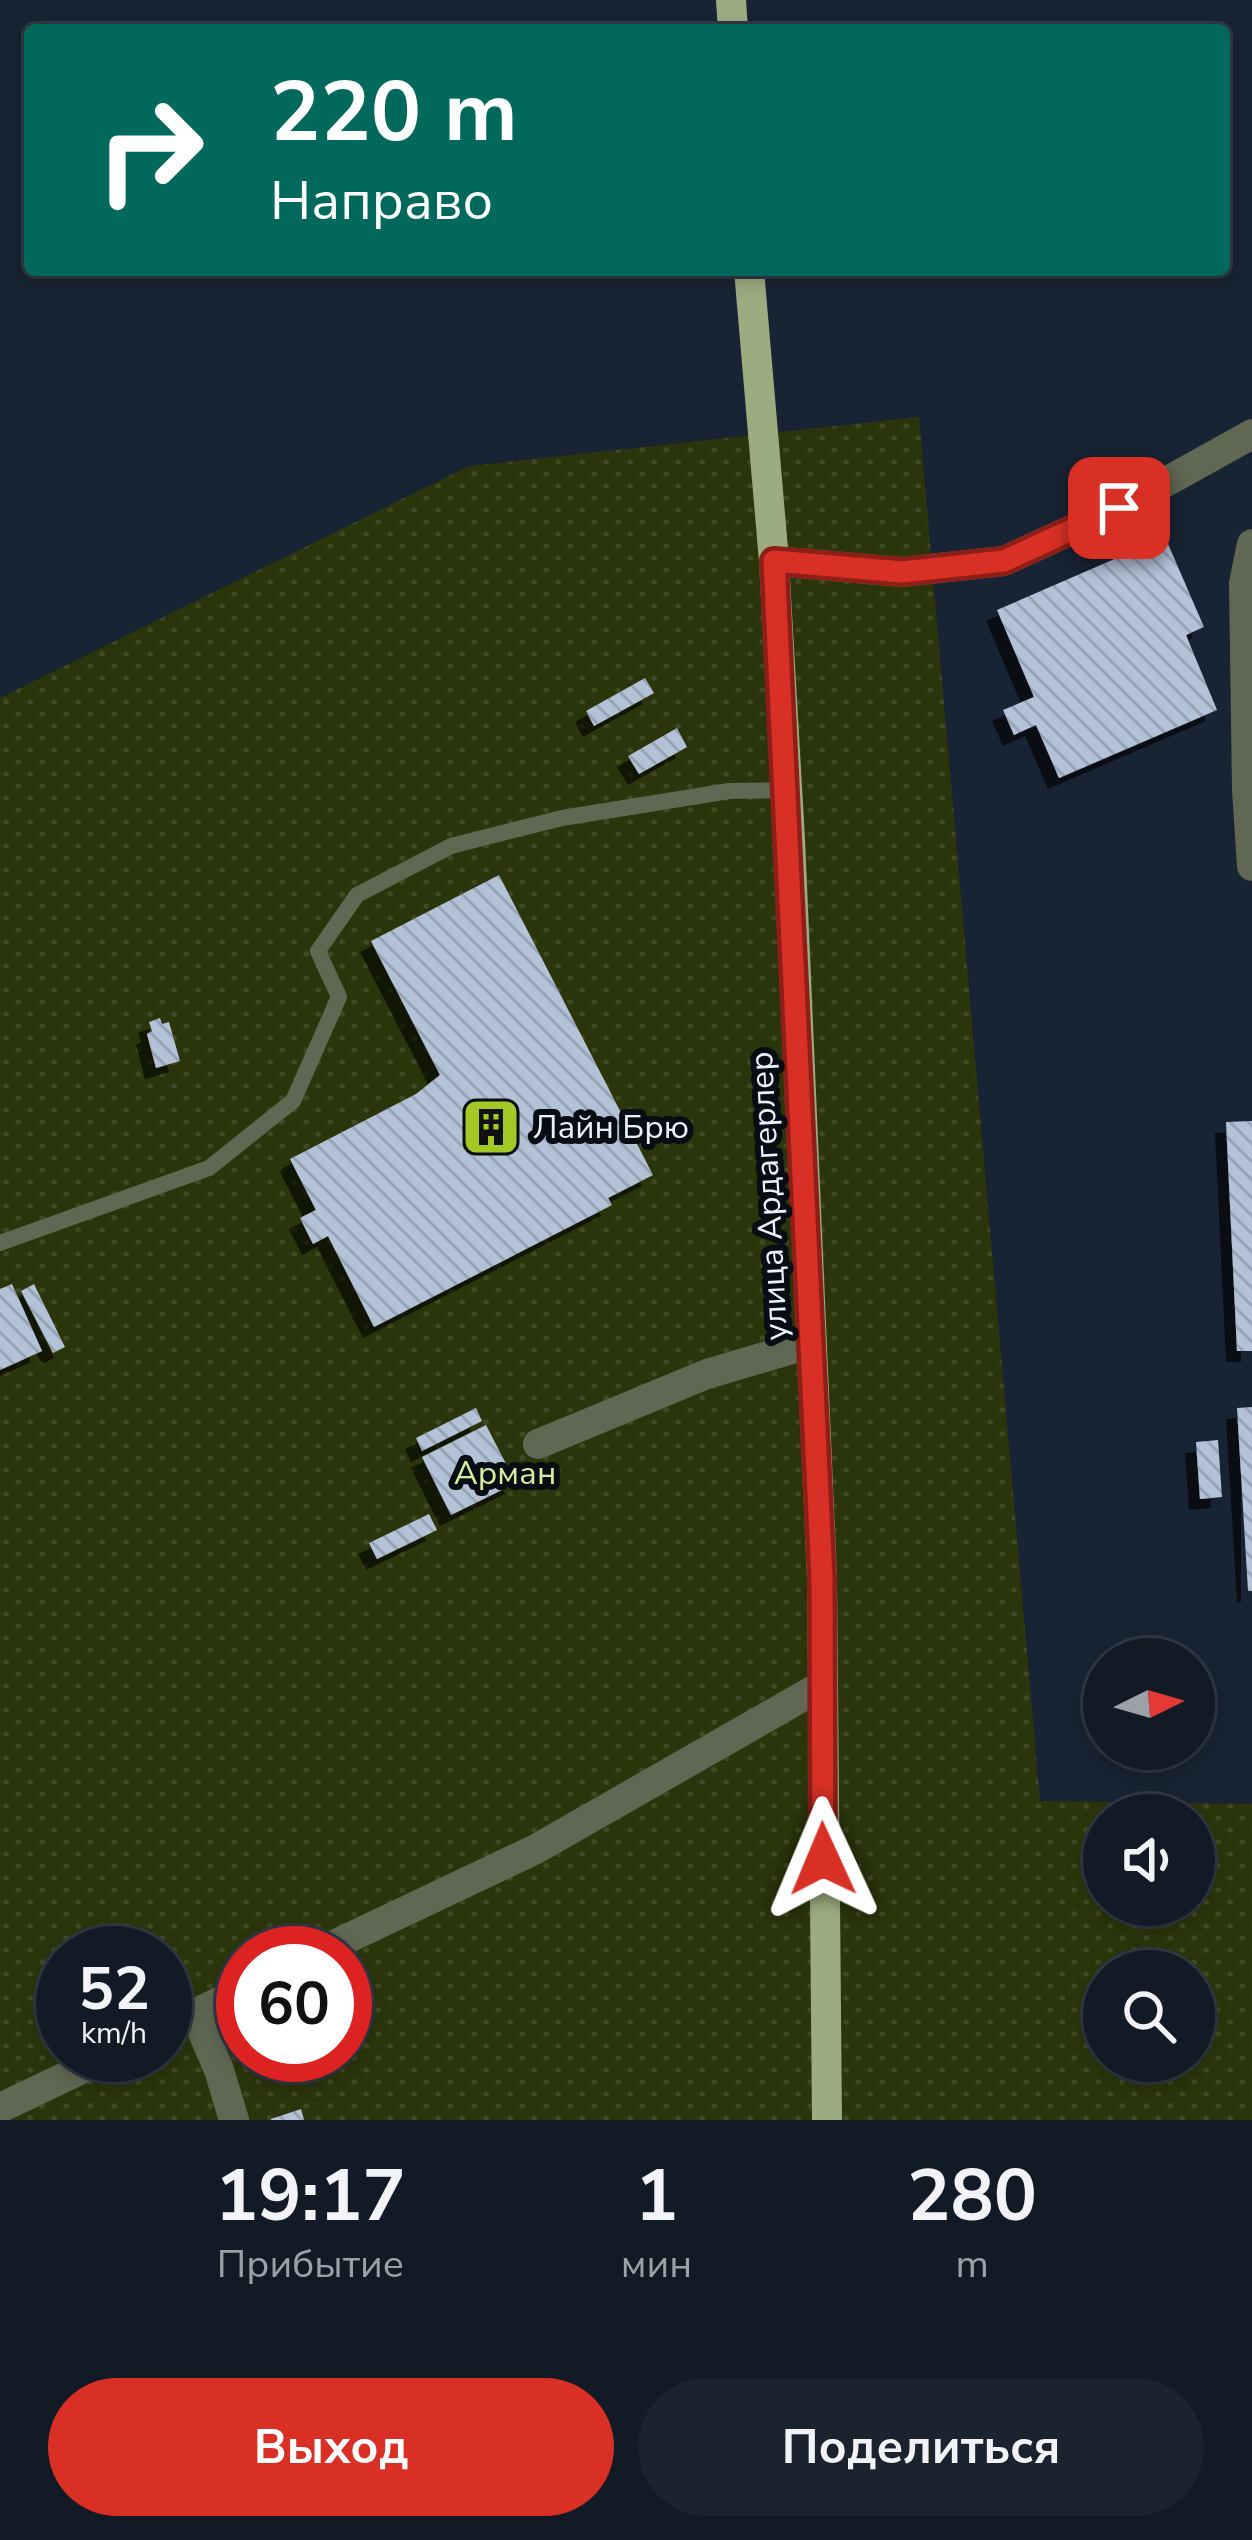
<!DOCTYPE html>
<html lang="ru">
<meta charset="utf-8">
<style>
body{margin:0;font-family:"Nunito Sans",sans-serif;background:#1b232e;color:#f1f3f6;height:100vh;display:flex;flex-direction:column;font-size:45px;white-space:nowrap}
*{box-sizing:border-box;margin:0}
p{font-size:39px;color:#9ca1a7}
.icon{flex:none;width:66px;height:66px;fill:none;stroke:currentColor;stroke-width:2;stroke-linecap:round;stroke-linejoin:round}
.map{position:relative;height:2120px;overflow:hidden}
.sheet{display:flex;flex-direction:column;background:#121a26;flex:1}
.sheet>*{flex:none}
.hud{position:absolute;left:24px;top:24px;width:1206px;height:252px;border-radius:12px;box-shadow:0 6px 18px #0003,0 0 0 3px #313843;background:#00695c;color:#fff;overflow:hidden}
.needle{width:78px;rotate:85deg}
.fabs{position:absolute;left:1083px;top:1638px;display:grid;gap:24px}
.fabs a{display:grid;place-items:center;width:132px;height:132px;border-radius:50%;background:#121a26;box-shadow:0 6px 18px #0003,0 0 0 3px #313843;font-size:60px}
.speed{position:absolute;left:36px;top:1926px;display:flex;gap:24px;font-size:60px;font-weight:700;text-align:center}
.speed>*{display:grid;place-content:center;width:156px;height:156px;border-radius:50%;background:#121a26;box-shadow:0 6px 18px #0003,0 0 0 3px #313843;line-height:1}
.speed small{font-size:30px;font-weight:400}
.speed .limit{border:18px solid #d22;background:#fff;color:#111}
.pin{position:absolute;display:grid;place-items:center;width:102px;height:102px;color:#fff;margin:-51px;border-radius:24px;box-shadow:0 6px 18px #0006}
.me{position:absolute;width:132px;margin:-66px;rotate:359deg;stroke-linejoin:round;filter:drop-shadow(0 0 9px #0008)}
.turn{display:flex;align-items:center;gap:42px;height:252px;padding:0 48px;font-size:54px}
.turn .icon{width:156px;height:156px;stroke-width:2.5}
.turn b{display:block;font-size:84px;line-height:102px}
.eta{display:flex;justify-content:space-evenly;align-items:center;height:204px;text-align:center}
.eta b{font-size:72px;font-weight:700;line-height:84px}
.action{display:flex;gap:24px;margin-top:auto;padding:24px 48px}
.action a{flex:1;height:138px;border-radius:72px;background:#d93025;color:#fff;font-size:48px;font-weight:700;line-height:138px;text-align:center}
.action a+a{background:#1b232e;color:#f1f3f6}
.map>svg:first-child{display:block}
.garden{fill:url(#garden-dots);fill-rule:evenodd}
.building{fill:url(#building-back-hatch);filter:url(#shadow)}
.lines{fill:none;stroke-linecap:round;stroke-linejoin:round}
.lane{stroke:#606752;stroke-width:16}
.street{stroke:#606752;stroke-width:30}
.primary{stroke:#9dab81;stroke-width:30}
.route-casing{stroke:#8d1f18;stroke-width:30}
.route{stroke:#d93025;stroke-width:21}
.labels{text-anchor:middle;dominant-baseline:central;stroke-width:12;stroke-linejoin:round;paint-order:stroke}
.poi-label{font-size:33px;fill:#e9f1fc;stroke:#080c13;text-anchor:start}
.street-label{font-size:33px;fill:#e9f1fc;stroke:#080c13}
.park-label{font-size:33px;fill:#d5eda1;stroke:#080c13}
</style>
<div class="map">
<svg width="1252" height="2120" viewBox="0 0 1252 2120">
<defs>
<pattern id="garden-dots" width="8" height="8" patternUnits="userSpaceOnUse" patternTransform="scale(3)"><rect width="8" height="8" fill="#2b350b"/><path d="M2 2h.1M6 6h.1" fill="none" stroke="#404923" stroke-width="1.8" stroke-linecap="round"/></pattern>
<pattern id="building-back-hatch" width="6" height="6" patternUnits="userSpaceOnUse" patternTransform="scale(3)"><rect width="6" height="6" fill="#b4c2d8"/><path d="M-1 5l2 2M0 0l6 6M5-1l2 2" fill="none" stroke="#98a4b5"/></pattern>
<filter id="shadow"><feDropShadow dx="-11" dy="11" stdDeviation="0" flood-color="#0009"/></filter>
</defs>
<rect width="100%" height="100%" fill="#182333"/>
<!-- garden -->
<path class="garden" d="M 919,417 L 1040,1801 L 1252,1804 L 1252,2120 L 0,2120 L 0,698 L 469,466 ZM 1104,1815 L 1194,1815 L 1194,1905 L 1104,1905 ZM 63,1953 L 165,1953 L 165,2055 L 63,2055 ZM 243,1953 L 345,1953 L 345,2055 L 243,2055 ZM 1104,1971 L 1194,1971 L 1194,2061 L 1104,2061 Z"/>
<!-- building -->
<path class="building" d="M 1165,537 L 1204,627 L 1186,635 L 1217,710 L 1059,778 L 1036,725 L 1014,735 L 1003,710 L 1034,697 L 997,610 Z
M 645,678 L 654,693 L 594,726 L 586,711 Z
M 677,728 L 687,747 L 639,774 L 628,756 Z
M 499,875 L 653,1175 L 608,1198 L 612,1205 L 374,1327 L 328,1236 L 313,1244 L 300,1218 L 316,1210 L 290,1159 L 416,1094 L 440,1075 L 371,941 Z
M 160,1018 L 162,1024 L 169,1022 L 180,1061 L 156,1068 L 147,1034 L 152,1031 L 149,1022 Z
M 1252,1121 L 1252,1351 L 1237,1351 L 1226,1122 Z
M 12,1284 L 42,1351 L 0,1370 L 0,1289 Z
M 34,1284 L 65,1347 L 53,1353 L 21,1291 Z
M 1252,1407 L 1252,1591 L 1248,1591 L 1237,1408 Z
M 476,1408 L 482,1421 L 422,1451 L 416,1438 Z
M 486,1425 L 516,1483 L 451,1515 L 422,1457 Z
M 1218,1440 L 1222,1497 L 1200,1499 L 1196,1442 Z
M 429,1514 L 437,1530 L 377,1559 L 369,1543 Z
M 301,2109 L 304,2120 L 271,2120 L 271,2119 Z"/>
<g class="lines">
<!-- lane -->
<path class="lane" d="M 0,1243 L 209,1168 L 293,1101 L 339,997 L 318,951 L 357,895 L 451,846 L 562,818 L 729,791 L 786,790"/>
<!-- street -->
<path class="street" d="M 1252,544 L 1244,583 L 1247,790 L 1252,866
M 774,561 L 902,572 L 1004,561 L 1119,508 L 1252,434
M 538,1444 L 707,1374 L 812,1343
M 317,1953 L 536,1849 L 821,1686
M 195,2014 L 219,2070 L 234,2120
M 165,2029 L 243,1990
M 0,2108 L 111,2055"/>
<!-- primary -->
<path class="primary" d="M 731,0 L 733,30
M 749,270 L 774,561 L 790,839 L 822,1578 L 827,2120"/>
</g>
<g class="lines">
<defs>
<path id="route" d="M 823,1859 L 822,1578 L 774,561 L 902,572 L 1004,561 L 1119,508"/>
</defs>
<!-- route casing -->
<use href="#route" class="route-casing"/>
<!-- route -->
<use href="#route" class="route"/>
</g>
<!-- icons -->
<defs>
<symbol id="building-square" viewBox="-11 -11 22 22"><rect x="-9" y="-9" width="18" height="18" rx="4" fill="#a3c926" stroke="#080c13"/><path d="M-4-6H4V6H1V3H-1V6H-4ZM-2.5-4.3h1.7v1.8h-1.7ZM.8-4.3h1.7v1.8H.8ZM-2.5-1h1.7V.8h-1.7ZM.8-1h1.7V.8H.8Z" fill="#111"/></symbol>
</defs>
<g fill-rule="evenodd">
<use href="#building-square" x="458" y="1094" width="66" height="66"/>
</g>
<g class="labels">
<!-- poi labels -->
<g class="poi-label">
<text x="533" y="1127">Лайн Брю</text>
</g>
<!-- street labels -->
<g class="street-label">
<text transform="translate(769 1196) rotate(-93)">улица Ардагерлер</text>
</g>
<!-- park labels -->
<g class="park-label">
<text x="505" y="1473">Арман</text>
</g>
</g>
</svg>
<div class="fabs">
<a><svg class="needle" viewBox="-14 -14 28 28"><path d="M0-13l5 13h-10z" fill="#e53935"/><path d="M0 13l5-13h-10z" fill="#9ca1a7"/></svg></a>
<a><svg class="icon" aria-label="sound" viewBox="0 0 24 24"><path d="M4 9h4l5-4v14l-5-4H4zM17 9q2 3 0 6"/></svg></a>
<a><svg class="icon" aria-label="search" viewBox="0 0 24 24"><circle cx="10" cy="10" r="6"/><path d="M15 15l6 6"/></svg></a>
</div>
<div class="speed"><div>52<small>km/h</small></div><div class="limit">60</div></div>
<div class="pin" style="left:1119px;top:508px;background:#d93025"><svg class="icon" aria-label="arrive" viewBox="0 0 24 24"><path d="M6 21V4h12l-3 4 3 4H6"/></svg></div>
<svg class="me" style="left:823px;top:1859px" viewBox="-20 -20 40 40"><path d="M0-17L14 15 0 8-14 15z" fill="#d93025" stroke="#fff" stroke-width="4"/></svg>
<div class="hud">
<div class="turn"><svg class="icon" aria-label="right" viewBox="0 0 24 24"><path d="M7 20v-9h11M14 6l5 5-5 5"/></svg><div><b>220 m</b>Направо</div></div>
</div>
</div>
<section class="sheet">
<div class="eta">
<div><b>19:17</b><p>Прибытие</p></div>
<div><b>1</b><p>мин</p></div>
<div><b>280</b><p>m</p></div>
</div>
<div class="action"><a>Выход</a><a>Поделиться</a></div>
</section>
